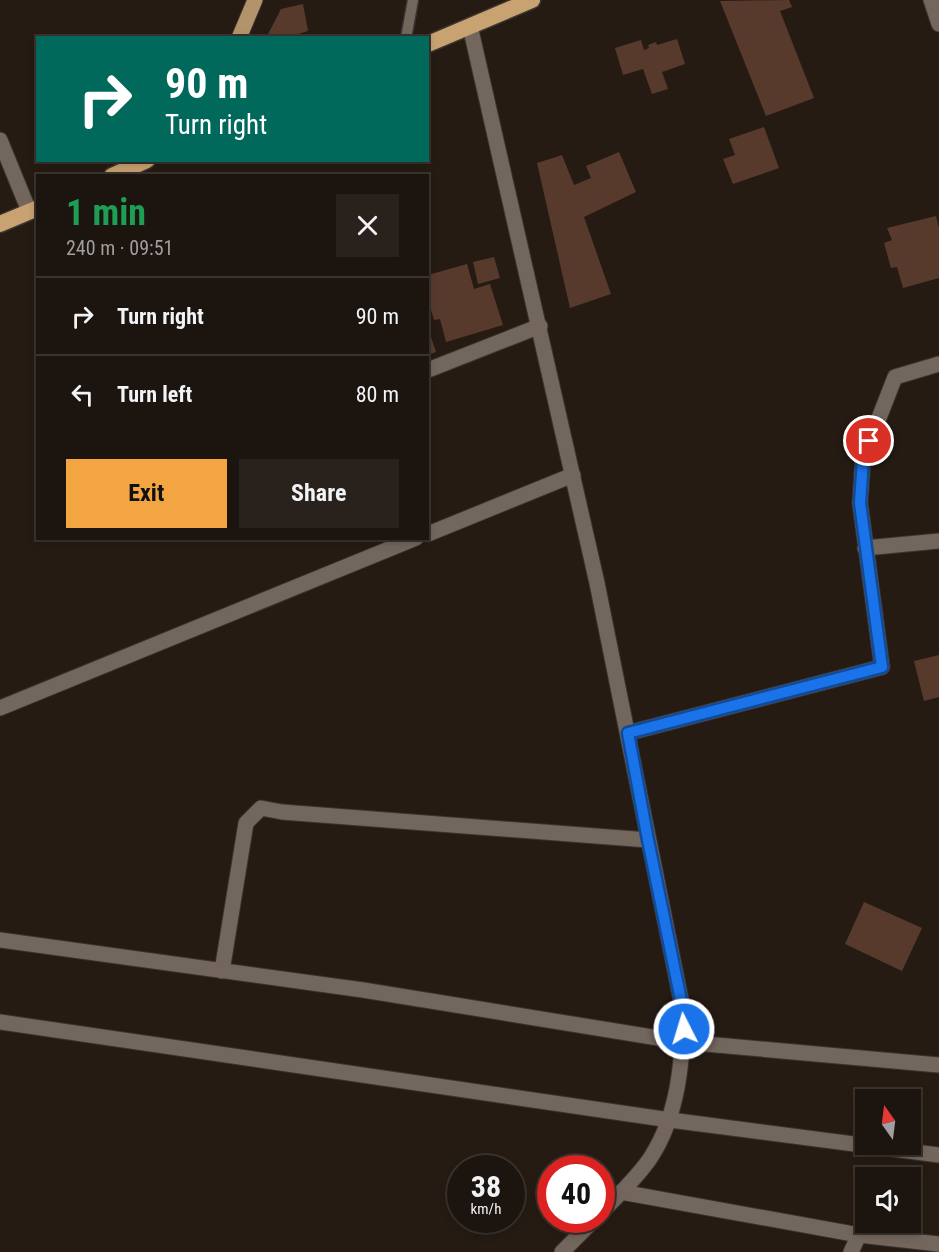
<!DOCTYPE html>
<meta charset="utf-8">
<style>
body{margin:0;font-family:"Roboto Condensed",sans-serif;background:#29211c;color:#f1f3f6;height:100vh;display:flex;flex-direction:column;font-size:22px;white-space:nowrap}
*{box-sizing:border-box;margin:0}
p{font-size:20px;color:#a09e9e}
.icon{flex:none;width:33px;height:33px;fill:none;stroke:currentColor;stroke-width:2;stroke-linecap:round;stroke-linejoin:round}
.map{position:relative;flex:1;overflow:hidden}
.sheet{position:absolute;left:36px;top:174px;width:393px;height:366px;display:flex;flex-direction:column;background:#1c140e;border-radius:0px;box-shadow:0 3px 9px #0003,0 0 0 2px #3a332e}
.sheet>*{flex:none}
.top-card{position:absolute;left:36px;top:36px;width:393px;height:126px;border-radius:0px;box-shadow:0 3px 9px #0003,0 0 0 2px #3a332e;background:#00695c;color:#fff;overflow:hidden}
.needle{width:39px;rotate:346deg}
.tools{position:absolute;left:855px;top:1089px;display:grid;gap:12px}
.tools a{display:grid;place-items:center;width:66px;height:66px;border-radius:0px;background:#1c140e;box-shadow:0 3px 9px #0003,0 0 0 2px #3a332e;font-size:30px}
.speed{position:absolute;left:447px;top:1155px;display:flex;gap:12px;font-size:30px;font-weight:700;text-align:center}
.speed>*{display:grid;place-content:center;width:78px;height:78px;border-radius:50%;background:#1c140e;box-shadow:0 3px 9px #0003,0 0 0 2px #3a332e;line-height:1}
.speed small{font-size:15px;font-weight:400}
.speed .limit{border:9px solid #d22;background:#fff;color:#111}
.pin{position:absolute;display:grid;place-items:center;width:51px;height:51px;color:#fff;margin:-26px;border:3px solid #fff;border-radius:50%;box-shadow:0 2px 6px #0007}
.me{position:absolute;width:66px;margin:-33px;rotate:355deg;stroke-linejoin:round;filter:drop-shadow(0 0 4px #0008)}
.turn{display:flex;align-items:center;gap:21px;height:126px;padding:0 30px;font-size:27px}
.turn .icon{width:78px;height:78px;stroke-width:2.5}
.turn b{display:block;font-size:42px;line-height:51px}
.round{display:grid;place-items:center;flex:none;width:63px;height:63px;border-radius:0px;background:#29211c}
.head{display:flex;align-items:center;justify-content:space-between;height:102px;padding:0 30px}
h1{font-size:36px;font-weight:700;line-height:45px;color:#1e9e55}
.button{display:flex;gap:12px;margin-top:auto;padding:12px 30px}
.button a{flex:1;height:69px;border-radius:0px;background:#f2a541;color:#111;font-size:24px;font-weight:700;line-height:69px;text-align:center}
.button a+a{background:#29211c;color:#f1f3f6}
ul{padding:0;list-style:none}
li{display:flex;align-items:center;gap:18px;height:78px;padding:0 30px;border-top:2px solid #3a332e}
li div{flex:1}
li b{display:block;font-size:22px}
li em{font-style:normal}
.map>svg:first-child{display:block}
.building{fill:#583a2d}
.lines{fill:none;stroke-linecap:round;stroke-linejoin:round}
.service-casing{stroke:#3c3430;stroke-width:13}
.minor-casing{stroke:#3c3430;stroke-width:17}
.tertiary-casing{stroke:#3c3430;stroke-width:17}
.primary-casing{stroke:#3c3430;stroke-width:17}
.trunk-casing{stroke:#3c3430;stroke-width:19}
.service{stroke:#73675d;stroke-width:10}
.minor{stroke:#73675d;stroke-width:15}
.tertiary{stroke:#73675d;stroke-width:15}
.primary{stroke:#b3936b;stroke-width:15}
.trunk{stroke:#c8a270;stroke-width:16}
.route-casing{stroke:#114b97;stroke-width:15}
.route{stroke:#1a73e8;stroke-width:10}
</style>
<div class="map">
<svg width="939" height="1252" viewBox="0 0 939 1252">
<rect width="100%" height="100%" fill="#251b13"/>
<!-- building -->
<path class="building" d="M 789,0 L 792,7 L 780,11 L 814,98 L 766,116 L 720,1 Z
M 303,4 L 308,31 L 285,38 L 266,38 L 281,9 Z
M 677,39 L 685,64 L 662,72 L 668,89 L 652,94 L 643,69 L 623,75 L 615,48 L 641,40 L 644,50 L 649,48 L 648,45 L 656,42 L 657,45 Z
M 764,127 L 779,168 L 733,184 L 723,159 L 735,155 L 729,139 Z
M 619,152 L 636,192 L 584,217 L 611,294 L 570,308 L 537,163 L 562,155 L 574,185 L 591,178 L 586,166 Z
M 936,216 L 939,228 L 939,278 L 903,288 L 897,267 L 891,268 L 884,243 L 892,240 L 887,228 Z
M 494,257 L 500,278 L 478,284 L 473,262 Z
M 467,264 L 474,289 L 490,284 L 503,325 L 446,342 L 440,319 L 434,320 L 431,310 L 428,311 L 428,275 Z
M 428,328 L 436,352 L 428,355 Z
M 939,655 L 939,697 L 924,701 L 914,661 Z
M 864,902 L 922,928 L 902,971 L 845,944 Z"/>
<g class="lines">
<defs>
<path id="service" d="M 406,38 L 413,0"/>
<path id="minor" d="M 931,0 L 939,24
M 0,140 L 29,211
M 428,370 L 540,326
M 428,534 L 573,475
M 865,548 L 939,541
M 0,708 L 416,538
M 628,733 L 882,667 L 860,503 L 863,459 L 895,377 L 939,364
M 0,940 L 363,990 L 683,1042 L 939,1065
M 222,971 L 246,823 L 261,808 L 282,812 L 648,840
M 621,1192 L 859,1235 L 939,1244
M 851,1252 L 859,1235"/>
<path id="tertiary" d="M 470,26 L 597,583 L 684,1015 C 682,1064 678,1115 651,1157 C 638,1177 618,1195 602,1212
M 0,1022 L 670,1120 L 939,1155
M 562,1252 L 594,1220"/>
<path id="primary" d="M 239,38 L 255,0"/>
<path id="trunk" d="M 428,44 L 532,0
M 112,176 L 147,160
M 0,224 L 38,208"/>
</defs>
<!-- service casing -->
<use href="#service" class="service-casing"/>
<!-- minor casing -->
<use href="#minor" class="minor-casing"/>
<!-- tertiary casing -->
<use href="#tertiary" class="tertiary-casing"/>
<!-- primary casing -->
<use href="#primary" class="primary-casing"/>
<!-- trunk casing -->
<use href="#trunk" class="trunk-casing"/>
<!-- service -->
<use href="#service" class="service"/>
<!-- minor -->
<use href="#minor" class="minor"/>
<!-- tertiary -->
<use href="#tertiary" class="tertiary"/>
<!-- primary -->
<use href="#primary" class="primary"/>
<!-- trunk -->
<use href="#trunk" class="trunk"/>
</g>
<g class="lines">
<defs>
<path id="route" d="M 684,1029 L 684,1015 L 648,840 L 628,733 L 882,667 L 860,503 L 863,459 L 869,441"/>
</defs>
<!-- route casing -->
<use href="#route" class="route-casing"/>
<!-- route -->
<use href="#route" class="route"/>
</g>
</svg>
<div class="tools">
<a><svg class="needle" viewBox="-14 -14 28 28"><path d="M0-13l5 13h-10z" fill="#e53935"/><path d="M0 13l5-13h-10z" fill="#a09e9e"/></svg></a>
<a><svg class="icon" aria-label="sound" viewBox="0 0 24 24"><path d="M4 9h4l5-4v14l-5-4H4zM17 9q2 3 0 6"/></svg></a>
</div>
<div class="speed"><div>38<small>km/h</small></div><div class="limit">40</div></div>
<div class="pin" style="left:869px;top:441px;background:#d93025"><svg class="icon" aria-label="arrive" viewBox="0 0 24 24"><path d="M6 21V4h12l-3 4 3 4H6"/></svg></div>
<svg class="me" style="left:684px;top:1029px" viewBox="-20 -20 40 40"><circle r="17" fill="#1a73e8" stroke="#fff" stroke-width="3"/><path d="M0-11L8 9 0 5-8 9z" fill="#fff"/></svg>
<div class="top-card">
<div class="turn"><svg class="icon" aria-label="right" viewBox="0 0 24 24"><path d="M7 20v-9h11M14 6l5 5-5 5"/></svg><div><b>90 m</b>Turn right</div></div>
</div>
<section class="sheet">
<div class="head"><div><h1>1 min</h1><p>240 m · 09:51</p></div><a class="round"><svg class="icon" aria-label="close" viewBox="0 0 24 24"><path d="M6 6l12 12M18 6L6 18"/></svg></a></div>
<ul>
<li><svg class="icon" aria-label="right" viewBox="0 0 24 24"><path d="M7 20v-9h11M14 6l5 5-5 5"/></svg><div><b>Turn right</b></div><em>90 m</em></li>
<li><svg class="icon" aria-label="left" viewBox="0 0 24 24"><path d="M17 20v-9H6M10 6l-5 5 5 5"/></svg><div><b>Turn left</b></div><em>80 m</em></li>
</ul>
<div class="button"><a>Exit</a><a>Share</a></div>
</section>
</div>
